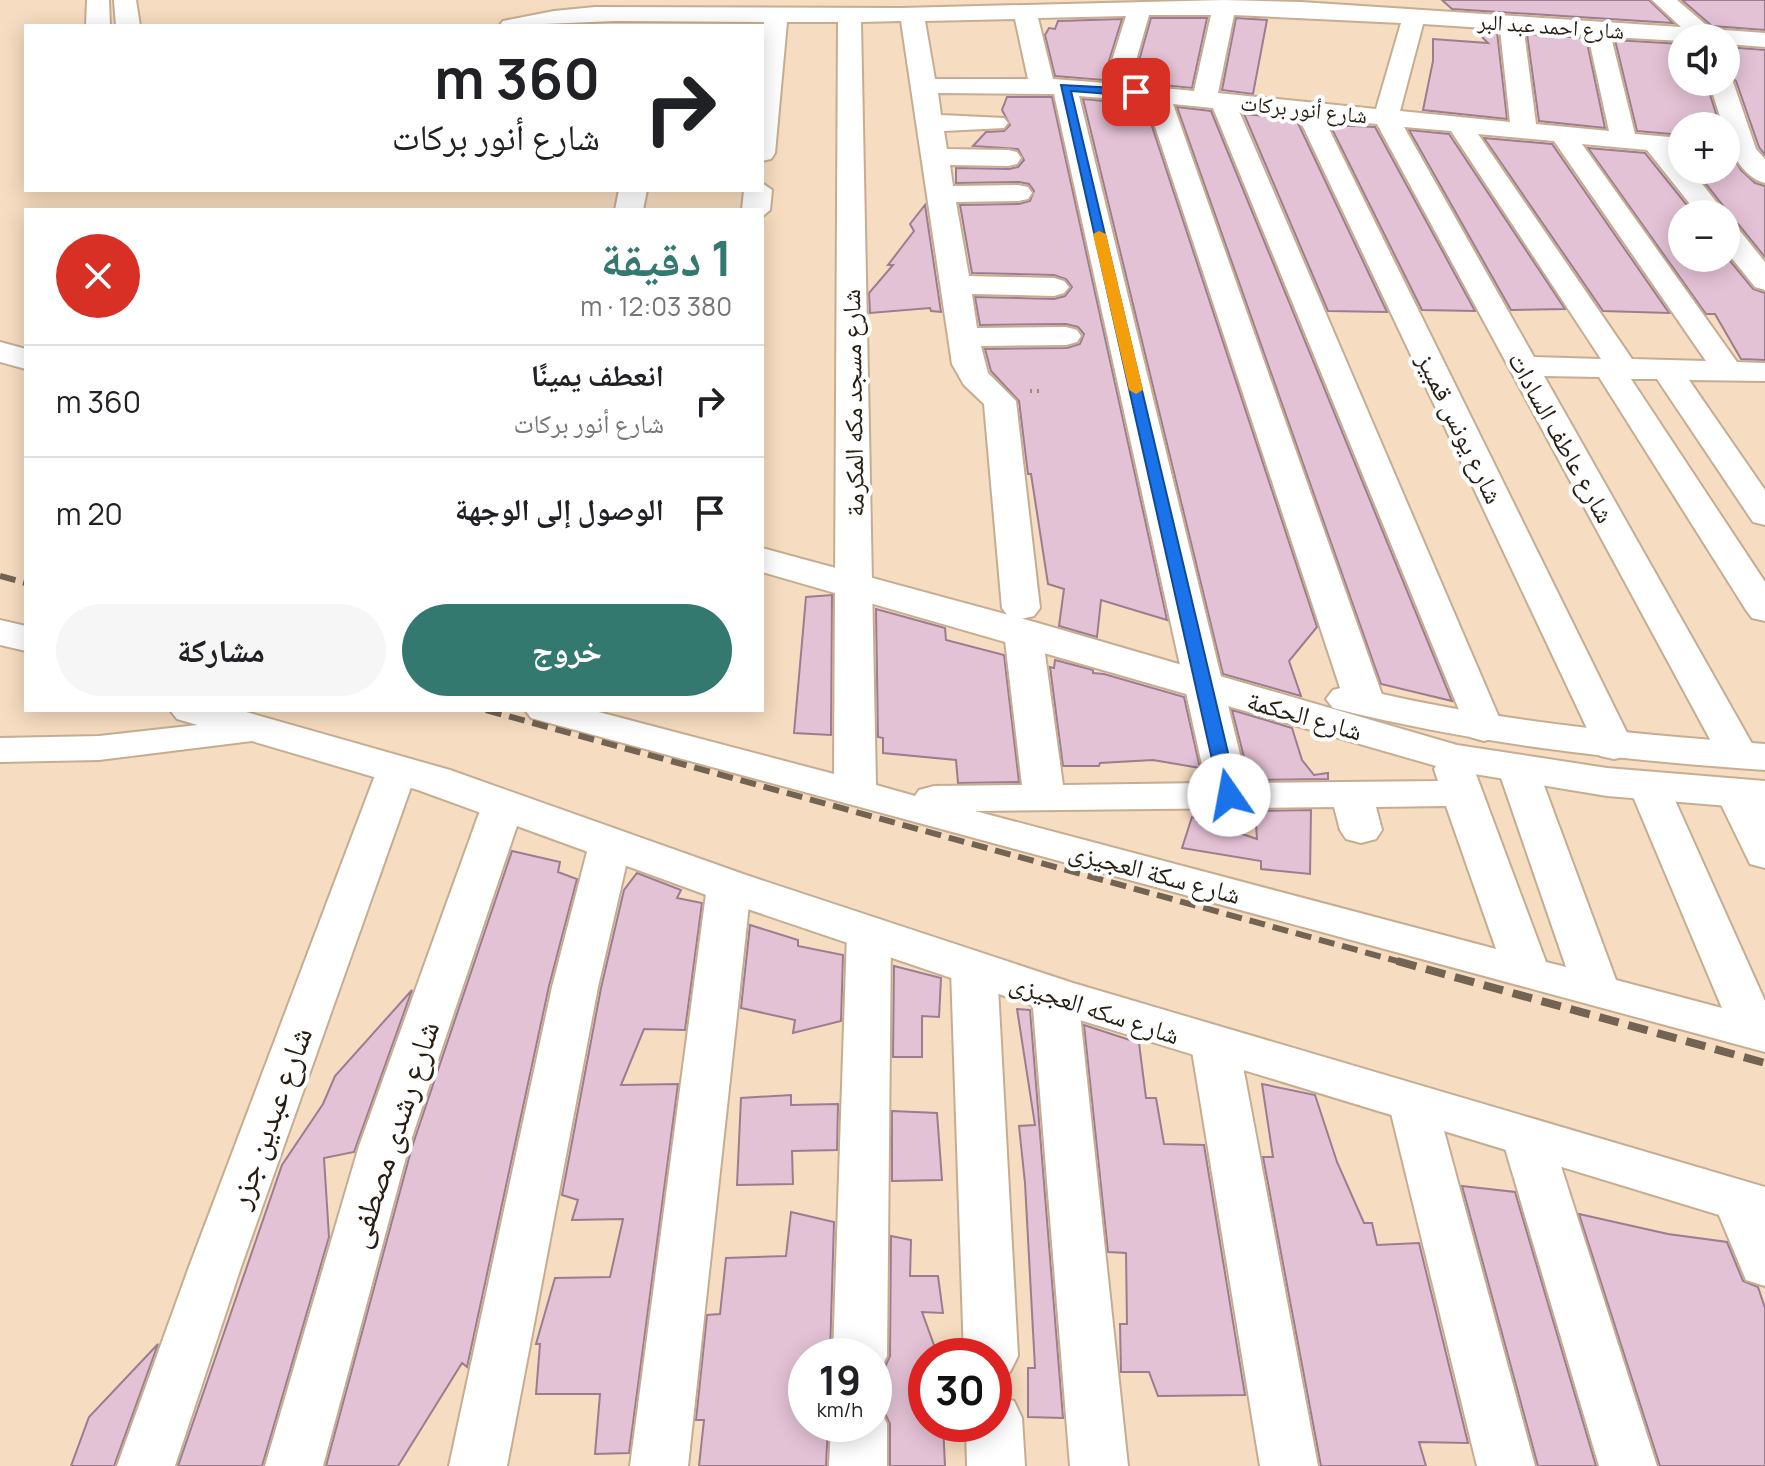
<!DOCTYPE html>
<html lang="ar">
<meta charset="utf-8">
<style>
body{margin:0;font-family:Manrope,"Noto Naskh Arabic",sans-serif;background:#f6f6f6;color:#202124;direction:rtl;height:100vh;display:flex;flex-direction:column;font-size:30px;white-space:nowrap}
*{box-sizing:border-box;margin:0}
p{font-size:26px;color:#757577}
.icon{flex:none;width:44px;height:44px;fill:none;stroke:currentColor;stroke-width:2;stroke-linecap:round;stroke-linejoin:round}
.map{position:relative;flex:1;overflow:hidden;direction:ltr}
.details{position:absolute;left:24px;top:208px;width:740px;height:504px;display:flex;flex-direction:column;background:#fff;border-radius:0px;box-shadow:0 4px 20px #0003;direction:rtl}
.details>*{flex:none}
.top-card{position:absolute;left:24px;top:24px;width:740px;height:168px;border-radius:0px;box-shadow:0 4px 20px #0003;direction:rtl;background:#fff;color:#202124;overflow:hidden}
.controls{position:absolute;left:1668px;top:24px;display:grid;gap:16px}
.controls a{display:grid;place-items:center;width:72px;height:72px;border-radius:50%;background:#fff;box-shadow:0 4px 20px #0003;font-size:40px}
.speed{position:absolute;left:788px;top:1338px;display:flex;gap:16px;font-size:40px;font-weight:700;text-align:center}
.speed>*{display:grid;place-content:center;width:104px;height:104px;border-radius:50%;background:#fff;box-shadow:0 4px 20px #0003;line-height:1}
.speed small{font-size:20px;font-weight:400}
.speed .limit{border:12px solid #d22;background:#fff;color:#111}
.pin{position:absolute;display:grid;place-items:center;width:68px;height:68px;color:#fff;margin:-34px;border-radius:16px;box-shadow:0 4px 12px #0006}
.me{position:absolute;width:88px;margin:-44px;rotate:348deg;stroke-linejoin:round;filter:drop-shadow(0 0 6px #0008)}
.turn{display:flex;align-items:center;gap:28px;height:168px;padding:0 32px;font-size:36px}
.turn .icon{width:104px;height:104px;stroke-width:2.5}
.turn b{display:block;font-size:56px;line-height:68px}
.round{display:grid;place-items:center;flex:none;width:84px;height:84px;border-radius:42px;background:#f6f6f6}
.headline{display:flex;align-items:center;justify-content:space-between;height:136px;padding:0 32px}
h1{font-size:48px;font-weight:700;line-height:60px;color:#34796f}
.primary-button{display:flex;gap:16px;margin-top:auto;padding:16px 32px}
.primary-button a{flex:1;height:92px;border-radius:48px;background:#34796f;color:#fff;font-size:32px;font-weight:700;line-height:92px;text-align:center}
.primary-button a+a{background:#f6f6f6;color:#202124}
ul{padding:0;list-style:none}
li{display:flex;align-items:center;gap:24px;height:112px;padding:0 32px;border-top:2px solid #e0e0e0}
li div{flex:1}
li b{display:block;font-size:30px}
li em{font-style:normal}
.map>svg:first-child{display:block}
.building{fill:#e4c2d5;stroke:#9c7c8f;stroke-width:2}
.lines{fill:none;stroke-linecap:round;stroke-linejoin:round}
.minor-casing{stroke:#c6ad92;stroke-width:4}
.tertiary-casing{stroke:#c6ad92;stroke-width:4}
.secondary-casing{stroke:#c6ad92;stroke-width:4}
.path{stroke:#9d8b76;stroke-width:4;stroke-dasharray:2 5;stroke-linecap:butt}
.minor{fill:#fff;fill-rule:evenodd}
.tertiary{fill:#fff;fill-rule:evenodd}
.secondary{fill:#fff;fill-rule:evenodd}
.rail-far1{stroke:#726352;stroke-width:6;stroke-dasharray:16 8;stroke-linecap:butt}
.rail{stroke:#726352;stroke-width:8;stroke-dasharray:20 10;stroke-linecap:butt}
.route{fill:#1a73e8;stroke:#114b97;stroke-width:2}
.slow{fill:#f59e0b}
.labels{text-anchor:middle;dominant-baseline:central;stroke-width:8;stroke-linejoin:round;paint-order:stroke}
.far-street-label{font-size:22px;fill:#271e13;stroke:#fff}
.street-label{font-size:26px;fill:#271e13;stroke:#fff}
.near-street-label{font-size:32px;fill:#271e13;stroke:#fff}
</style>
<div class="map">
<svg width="1765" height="1466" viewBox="0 0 1765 1466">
<rect width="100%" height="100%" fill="#f6dcc0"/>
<!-- building -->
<path class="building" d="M 1442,0 L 1649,0 L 1673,23 L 1452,9 Z
M 1682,0 L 1765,0 L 1765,30 L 1712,26 Z
M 1151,18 L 1207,18 L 1192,88 L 1133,82 Z
M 1236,18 L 1267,20 L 1253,94 L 1222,90 Z
M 1122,19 L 1103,80 L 1055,76 L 1045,35 L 1049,28 L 1055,29 L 1058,21 Z
M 1475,30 L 1497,32 L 1507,119 L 1423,110 L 1433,61 L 1433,39 L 1488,43 Z
M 1527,34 L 1586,38 L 1605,128 L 1539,121 Z
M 1615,40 L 1682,44 L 1682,82 L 1706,82 L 1720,126 L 1682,126 L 1682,135 L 1637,131 Z
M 1726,47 L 1765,50 L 1765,155 L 1759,147 L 1736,81 L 1726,73 Z
M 1007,97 L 1052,97 L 1167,620 L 1101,600 L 1097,637 L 1059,626 L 1064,589 L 1048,584 L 1031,474 L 1028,474 L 1019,401 L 991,371 L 985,349 L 1067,348 L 1080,344 L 1084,334 L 1078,327 L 1066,324 L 980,325 L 975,297 L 1054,299 L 1065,296 L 1072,287 L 1066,279 L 1054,275 L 972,273 L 960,205 L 1019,204 L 1030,201 L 1034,191 L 1029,184 L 1019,182 L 956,183 L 956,168 L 1009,169 L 1018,167 L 1024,160 L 1018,149 L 973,146 L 986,132 L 1004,131 L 1010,125 L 1002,110 Z
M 1083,99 L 1145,105 L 1317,627 L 1289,661 L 1301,696 L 1223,674 Z
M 1177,107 L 1211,111 L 1452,701 L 1381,684 Z
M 1244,114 L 1296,119 L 1387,312 L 1328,311 Z
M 1330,125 L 1375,127 L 1475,311 L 1422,310 Z
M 1409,130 L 1449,134 L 1565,309 L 1511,310 Z
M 1484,138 L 1552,144 L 1669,313 L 1603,311 Z
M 1726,144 L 1741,170 L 1755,183 L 1765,186 L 1765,257 L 1738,224 L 1726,221 L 1728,212 L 1695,170 L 1726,170 Z
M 1588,148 L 1645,153 L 1694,214 L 1682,214 L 1682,258 L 1726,256 L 1753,289 L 1765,293 L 1765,360 L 1741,359 L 1715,314 L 1706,314 Z
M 925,205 L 941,312 L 931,311 L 930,308 L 870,313 L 869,293 L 893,265 L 888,265 L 914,231 L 910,224 Z
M 832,595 L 831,735 L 794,733 L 806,597 Z
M 876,609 L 945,628 L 946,640 L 1004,655 L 1019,782 L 958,783 L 956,760 L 883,753 L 883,738 L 878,737 Z
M 1055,660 L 1093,670 L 1093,673 L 1104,674 L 1184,697 L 1200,768 L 1153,760 L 1100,763 L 1099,766 L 1063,766 L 1050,667 L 1054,668 Z
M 1232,710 L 1292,728 L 1302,760 L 1314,775 L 1328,773 L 1328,779 L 1253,780 L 1252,769 L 1247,769 Z
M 1311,810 L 1310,874 L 1261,869 L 1261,861 L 1182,848 L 1192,817 L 1257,839 L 1255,811 Z
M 512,851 L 560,862 L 558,872 L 577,879 L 549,986 L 467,1367 L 462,1363 L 398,1466 L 326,1466 L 412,1147 Z
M 637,873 L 681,890 L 677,898 L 702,903 L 685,1030 L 644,1029 L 621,1085 L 678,1084 L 629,1453 L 595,1454 L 600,1394 L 536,1394 L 540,1344 L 536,1344 L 555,1278 L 610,1277 L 623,1219 L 572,1220 L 578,1200 L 562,1195 L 601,988 L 624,890 Z
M 750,925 L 798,940 L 798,946 L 843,955 L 841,1021 L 793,1033 L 795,1020 L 741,1008 Z
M 894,966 L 941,978 L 939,1017 L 922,1016 L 922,1057 L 893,1057 Z
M 412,990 L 354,1152 L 324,1158 L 329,1237 L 262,1466 L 178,1466 L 282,1165 L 323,1104 L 335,1076 Z
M 1017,1009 L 1030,1010 L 1063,1418 L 1028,1417 L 1028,1368 L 1035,1368 L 1025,1183 L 1019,1126 L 1035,1125 Z
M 1084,1025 L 1139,1043 L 1146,1098 L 1156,1098 L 1164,1144 L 1204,1145 L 1245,1395 L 1158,1396 L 1149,1372 L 1121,1372 L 1120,1324 L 1127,1324 L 1126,1253 L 1108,1252 Z
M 1262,1084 L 1315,1095 L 1337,1162 L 1364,1223 L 1372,1223 L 1377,1245 L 1419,1243 L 1468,1443 L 1419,1442 L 1426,1466 L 1321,1466 L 1263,1157 L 1273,1157 Z
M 791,1095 L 791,1105 L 838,1104 L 837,1150 L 792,1151 L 793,1184 L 737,1185 L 741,1098 Z
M 892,1111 L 937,1113 L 942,1180 L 892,1181 Z
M 1462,1186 L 1515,1192 L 1596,1466 L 1538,1466 Z
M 791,1212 L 834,1222 L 830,1354 L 806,1353 L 806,1424 L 828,1424 L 826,1466 L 699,1466 L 704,1420 L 696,1420 L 707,1315 L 720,1314 L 726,1258 L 786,1256 Z
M 1579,1214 L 1668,1234 L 1727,1242 L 1743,1281 L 1758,1287 L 1765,1308 L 1765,1466 L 1660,1466 Z
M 891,1236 L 911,1240 L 910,1276 L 938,1276 L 943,1313 L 922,1312 L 938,1356 L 926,1356 L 926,1424 L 943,1424 L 945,1466 L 890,1466 L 890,1424 L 882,1407 L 885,1367 L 890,1356 Z
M 158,1344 L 114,1466 L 71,1466 L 89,1417 Z"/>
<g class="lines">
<defs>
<path id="minor" d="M 87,0 L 109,0 L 110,26 L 86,26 Z
M 114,0 L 136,0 L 140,26 L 116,26 Z
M 1224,0 L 1301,2 L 1681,27 L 1652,0 L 1677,0 L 1711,29 L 1765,33 L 1765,47 L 1726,44 L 1726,38 L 1682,38 L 1682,41 L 1611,37 L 1635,134 L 1682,138 L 1682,154 L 1677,153 L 1682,159 L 1682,170 L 1691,170 L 1726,214 L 1698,214 L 1647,150 L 1582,144 L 1737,362 L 1765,363 L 1765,381 L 1689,380 L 1765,490 L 1765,525 L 1753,522 L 1657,379 L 1631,379 L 1765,582 L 1765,621 L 1752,618 L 1746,610 L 1599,377 L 1544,376 L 1759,756 L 1753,765 L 1739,768 L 1725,765 L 1719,756 L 1377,124 L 1324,119 L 1634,747 L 1628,756 L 1614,759 L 1600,756 L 1298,116 L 1239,111 L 1504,729 L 1498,737 L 1484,741 L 1470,737 L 1213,108 L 1173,104 L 1385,703 L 1379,711 L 1365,715 L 1351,711 L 1345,703 L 1147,102 L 1079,96 L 1247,783 L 1438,781 L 1434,769 L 1440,760 L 1454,757 L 1468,760 L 1474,769 L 1546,962 L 1566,967 L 1499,772 L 1505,763 L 1519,760 L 1533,763 L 1539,772 L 1616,980 L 1722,1008 L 1629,787 L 1635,778 L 1650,774 L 1665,778 L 1765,1001 L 1765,1052 L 531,718 L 525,710 L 591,710 L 834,774 L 838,22 L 787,22 L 775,153 L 771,159 L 762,161 L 764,22 L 615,21 L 499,26 L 503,21 L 554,11 L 595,7 L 901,8 ZM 1149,15 L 1211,15 L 1194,91 L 1129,85 ZM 1234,15 L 1401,23 L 1376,109 L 1218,93 ZM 1126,16 L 1105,83 L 1053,79 L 1038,18 ZM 1015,19 L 1028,79 L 935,79 L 925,21 ZM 901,21 L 952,364 L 964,385 L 984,404 L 1002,608 L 1008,616 L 1021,619 L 1034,616 L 1040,608 L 1016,401 L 988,373 L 981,346 L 1066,345 L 1077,342 L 1081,336 L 1077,330 L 1066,327 L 977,328 L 972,294 L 1054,296 L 1064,293 L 1069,287 L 1064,281 L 1054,278 L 969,276 L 956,202 L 1018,201 L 1028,199 L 1032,193 L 1028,187 L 1018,185 L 953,186 L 950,165 L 1008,166 L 1017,164 L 1021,158 L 1017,152 L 1008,150 L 947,149 L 944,131 L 1004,128 L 1008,123 L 1004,118 L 941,115 L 938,93 L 1054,94 L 1206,783 L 1063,785 L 1042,632 L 1036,624 L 1023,621 L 1010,624 L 1004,632 L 1022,785 L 934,786 L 919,790 L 915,796 L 876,785 L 861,22 ZM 1423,24 L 1500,29 L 1510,122 L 1400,111 ZM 1524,31 L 1588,35 L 1609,131 L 1536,124 ZM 1404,127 L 1451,131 L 1601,359 L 1534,357 ZM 1478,134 L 1554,141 L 1706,361 L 1632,359 ZM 1446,806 L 1496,949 L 975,811 L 1334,807 L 1340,830 L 1346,839 L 1361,843 L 1376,839 L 1382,830 L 1376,807 Z
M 1726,76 L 1733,82 L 1756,149 L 1765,159 L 1765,183 C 1743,178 1726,148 1726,126 L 1723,126 L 1709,82 L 1726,82 Z
M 762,183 L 772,190 L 770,210 L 762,217 L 762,210 L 742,210 L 744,190 L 762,190 Z
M 619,190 L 647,190 L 643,210 L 615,210 Z
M 1726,224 L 1736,226 L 1765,262 L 1765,290 L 1755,287 L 1726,251 Z
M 261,718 L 275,722 L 281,730 L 275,738 L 99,760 L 0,762 L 0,738 L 99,736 Z
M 397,758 L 411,761 L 417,770 L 241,1267 L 175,1466 L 117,1466 L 189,1267 L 377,770 L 383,761 Z
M 1737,781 L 1752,785 L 1765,809 L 1765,868 L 1750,864 L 1716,794 L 1722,785 Z
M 503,792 L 518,796 L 524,805 L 409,1146 L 323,1466 L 265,1466 L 359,1146 L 482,805 L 488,796 Z
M 610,831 L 625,835 L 631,844 L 598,987 L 507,1466 L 449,1466 L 552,987 L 589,844 L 595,835 Z
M 729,872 L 744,876 L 751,886 L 688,1466 L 630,1466 L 707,886 L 714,876 Z
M 869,919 L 885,924 L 891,934 L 887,1356 L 879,1372 L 874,1373 L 874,1356 L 833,1356 L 847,934 L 853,924 Z
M 974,954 L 990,958 L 997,969 L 1018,1356 L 1010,1372 L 994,1377 L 994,1356 L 964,1356 L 951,969 L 958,958 Z
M 1055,979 L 1071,984 L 1078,995 L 1128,1466 L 1070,1466 L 1032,995 L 1039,984 Z
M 1215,1028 L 1232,1033 L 1239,1045 L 1318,1466 L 1260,1466 L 1191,1045 L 1198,1033 Z
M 1413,1087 L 1430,1093 L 1437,1105 L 1535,1466 L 1477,1466 L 1389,1105 L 1396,1093 Z
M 1527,1120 L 1545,1125 L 1552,1138 L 1657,1466 L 1599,1466 L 1502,1138 L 1509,1125 Z
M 1739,1182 L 1757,1187 L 1765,1202 L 1765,1286 L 1746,1280 L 1713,1201 L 1721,1187 Z
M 994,1395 L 1014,1401 L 1022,1418 L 1025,1466 L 967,1466 L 966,1424 L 994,1424 Z
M 874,1406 L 879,1407 L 887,1424 L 887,1466 L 829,1466 L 831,1424 L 874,1424 Z"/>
<path id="tertiary" d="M 0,342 L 26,349 L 26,369 L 0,362 Z
M 762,548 L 1038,623 L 1457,745 L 1607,768 L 1765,781 L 1765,809 L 1607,796 L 1450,770 L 762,572 Z
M 1348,686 C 1485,720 1624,734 1765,744 L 1765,770 C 1618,760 1476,744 1333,708 L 1326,699 L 1333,690 Z"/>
<path id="secondary" d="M 0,620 L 26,626 L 26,651 L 0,645 Z
M 170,710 L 239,710 L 450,770 L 746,875 L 1073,983 L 1765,1187 L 1765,1229 L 1037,1007 L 712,897 L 418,790 L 177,719 Z"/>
</defs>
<!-- minor casing -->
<use href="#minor" class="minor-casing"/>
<!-- tertiary casing -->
<use href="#tertiary" class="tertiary-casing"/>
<!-- secondary casing -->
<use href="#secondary" class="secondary-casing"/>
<!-- path -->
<path class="path" d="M 1030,391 L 1043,391"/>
<!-- minor -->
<use href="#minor" class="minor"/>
<!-- tertiary -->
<use href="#tertiary" class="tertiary"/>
<!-- secondary -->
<use href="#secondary" class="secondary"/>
<!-- rail-far1 -->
<path class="rail-far1" d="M 0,576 L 26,583
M 486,710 L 1404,963"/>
<!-- rail -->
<path class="rail" d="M 1397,961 L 1765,1063"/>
</g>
<!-- route -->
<path class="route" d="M 1061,85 L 1136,89 L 1142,92 L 1136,96 L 1071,91 L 1238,795 L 1229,801 L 1220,795 Z"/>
<!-- slow -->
<path class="slow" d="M 1099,231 L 1106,234 L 1143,390 L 1136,394 L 1129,390 L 1093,234 Z"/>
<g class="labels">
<!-- far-street labels -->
<g class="far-street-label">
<text transform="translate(1551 26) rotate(4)">شارع احمد عبد البر</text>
<text transform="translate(1304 109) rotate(6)">شارع أنور بركات</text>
</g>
<!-- street labels -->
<g class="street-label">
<text transform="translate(852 403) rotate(-91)">شارع مسجد مكه المكرمة</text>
<text transform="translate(1461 428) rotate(64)">شارع يونس قمبيز</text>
<text transform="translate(1562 437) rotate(61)">شارع عاطف السادات</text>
<text transform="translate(1305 715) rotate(16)">شارع الحكمة</text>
<text transform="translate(1155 872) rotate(15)">شارع سكة العجيزى</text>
<text transform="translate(1095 1008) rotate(18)">شارع سكه العجيزى</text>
</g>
<!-- near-street labels -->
<g class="near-street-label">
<text transform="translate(269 1117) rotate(-70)">شارع عبدين جزر</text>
<text transform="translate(392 1134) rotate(-72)">شارع رشدى مصطفى</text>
</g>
</g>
</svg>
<div class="controls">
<a><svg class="icon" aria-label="sound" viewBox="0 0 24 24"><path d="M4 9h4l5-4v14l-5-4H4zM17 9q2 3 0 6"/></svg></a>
<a>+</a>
<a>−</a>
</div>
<div class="speed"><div>19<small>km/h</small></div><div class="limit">30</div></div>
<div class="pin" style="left:1136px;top:92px;background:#d93025"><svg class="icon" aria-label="arrive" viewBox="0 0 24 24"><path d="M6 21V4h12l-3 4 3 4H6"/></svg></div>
<svg class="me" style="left:1229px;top:795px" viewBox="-20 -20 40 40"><circle r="19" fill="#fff"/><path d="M0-13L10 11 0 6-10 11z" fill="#1a73e8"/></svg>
<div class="top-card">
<div class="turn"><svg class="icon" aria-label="right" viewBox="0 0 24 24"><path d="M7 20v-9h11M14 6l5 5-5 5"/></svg><div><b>360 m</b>شارع أنور بركات</div></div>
</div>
<section class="details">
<div class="headline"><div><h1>1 دقيقة</h1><p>380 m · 12:03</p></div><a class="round" style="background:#d93025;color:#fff"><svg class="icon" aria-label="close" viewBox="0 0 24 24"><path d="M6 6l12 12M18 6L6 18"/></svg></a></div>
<ul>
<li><svg class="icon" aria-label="right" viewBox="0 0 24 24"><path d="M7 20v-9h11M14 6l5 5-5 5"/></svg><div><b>انعطف يمينًا</b><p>شارع أنور بركات</p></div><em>360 m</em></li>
<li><svg class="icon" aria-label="arrive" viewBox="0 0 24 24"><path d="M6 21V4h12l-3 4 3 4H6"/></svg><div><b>الوصول إلى الوجهة</b></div><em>20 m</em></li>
</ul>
<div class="primary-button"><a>خروج</a><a>مشاركة</a></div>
</section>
</div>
